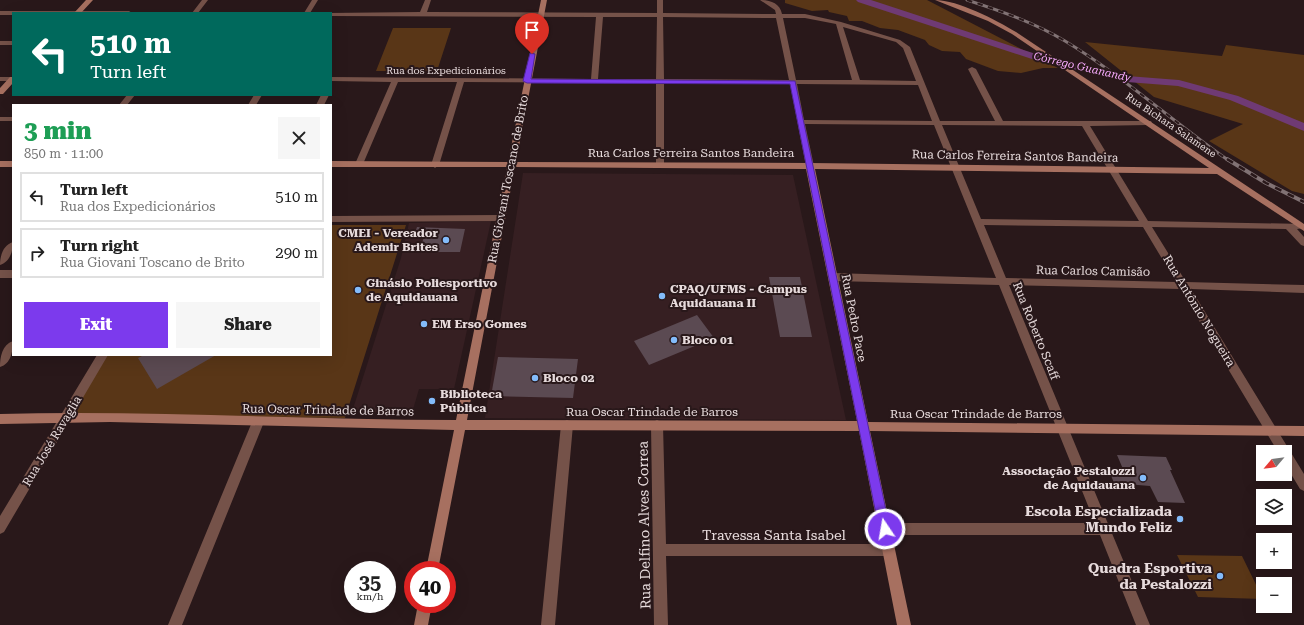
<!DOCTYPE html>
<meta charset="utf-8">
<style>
body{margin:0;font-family:"Roboto Serif",serif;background:#f6f6f6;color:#222;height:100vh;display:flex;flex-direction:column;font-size:15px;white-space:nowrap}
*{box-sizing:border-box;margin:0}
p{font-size:13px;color:#767676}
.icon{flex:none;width:22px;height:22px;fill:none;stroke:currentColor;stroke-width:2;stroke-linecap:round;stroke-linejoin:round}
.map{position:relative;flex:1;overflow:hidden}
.side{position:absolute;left:12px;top:104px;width:320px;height:252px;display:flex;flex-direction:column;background:#fff;border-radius:0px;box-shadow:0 4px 16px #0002}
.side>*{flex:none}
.guide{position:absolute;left:12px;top:12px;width:320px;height:84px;border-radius:0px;box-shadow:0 4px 16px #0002;background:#00695c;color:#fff;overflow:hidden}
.needle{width:26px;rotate:241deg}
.controls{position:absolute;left:1256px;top:445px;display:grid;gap:8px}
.controls a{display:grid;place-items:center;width:36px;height:36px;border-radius:0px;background:#fff;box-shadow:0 4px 16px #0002;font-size:20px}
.speed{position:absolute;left:344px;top:561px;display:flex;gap:8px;font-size:20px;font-weight:700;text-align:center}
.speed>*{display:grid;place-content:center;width:52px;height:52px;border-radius:50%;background:#fff;box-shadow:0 4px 16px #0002;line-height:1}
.speed small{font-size:10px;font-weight:400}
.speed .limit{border:6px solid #d22;background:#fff;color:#111}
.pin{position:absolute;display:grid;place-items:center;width:34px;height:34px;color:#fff;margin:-41px -17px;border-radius:50% 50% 50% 0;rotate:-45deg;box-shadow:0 0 4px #0007}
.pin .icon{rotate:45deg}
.me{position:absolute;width:44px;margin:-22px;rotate:348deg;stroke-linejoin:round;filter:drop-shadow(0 0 3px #0008)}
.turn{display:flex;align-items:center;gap:14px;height:84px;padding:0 12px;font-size:18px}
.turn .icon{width:52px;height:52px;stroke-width:2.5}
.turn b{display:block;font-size:28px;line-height:34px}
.round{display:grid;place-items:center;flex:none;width:42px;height:42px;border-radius:0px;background:#f6f6f6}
.overview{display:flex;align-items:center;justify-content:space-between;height:68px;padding:0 12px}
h1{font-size:24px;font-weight:800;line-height:30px;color:#1e9e55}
.button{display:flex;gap:8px;margin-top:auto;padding:8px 12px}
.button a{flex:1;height:46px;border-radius:0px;background:#7c3aed;color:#fff;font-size:16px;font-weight:800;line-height:46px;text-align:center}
.button a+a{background:#f6f6f6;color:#222}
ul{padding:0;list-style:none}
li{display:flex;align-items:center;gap:12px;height:50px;margin:0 8px 6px;padding:0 4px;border:2px solid #e0e0e0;border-radius:0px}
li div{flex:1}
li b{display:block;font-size:15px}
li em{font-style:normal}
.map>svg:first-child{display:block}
.built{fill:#361f22}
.green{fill:#593617}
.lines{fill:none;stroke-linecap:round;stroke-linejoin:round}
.river{fill:#6f3a74;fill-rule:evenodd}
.building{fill:#5b4a52}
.street{fill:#755249;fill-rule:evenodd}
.secondary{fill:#a77060;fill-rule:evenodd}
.rail-far1-casing{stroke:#817274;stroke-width:3}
.rail-casing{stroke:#817274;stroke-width:4}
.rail-far1{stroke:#29181a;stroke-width:2;stroke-dasharray:5.5;stroke-linecap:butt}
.rail{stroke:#29181a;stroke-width:2.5;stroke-dasharray:7;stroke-linecap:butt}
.route{fill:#7c3aed;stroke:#51269a}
.poi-dot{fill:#83bcfb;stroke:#29181a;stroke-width:1.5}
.labels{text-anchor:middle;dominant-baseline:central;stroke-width:4;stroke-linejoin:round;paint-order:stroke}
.far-street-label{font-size:10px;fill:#e7dbdc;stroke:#29181a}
.far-water-label{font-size:11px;font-style:italic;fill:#f8abfe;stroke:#29181a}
.street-label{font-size:12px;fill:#e7dbdc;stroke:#29181a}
.poi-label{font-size:12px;font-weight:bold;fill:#e7dbdc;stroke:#29181a;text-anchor:start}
.near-poi-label{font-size:14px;font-weight:bold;fill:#e7dbdc;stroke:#29181a;text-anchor:end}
.near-street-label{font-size:14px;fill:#e7dbdc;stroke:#29181a}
</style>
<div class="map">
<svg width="1304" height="625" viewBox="0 0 1304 625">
<rect width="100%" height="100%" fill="#29181a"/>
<!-- built -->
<path class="built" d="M 523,173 L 793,175 L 846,420 L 485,418 Z
M 491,221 L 454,389 L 419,389 L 412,413 L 352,412 L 401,258 L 409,223 Z"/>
<!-- green -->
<path class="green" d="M 785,0 L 927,0 L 1058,68 L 1043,68 L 1021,73 L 998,71 L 966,59 L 960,52 L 942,51 L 929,45 L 925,40 L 898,30 L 880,28 L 862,21 L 849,21 L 847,16 L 829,12 L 828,10 L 812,11 L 785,3 Z
M 393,28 L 451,28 L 437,71 L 376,71 Z
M 1085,42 L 1222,56 L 1226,45 L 1304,55 L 1304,194 L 1292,191 L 1209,141 L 1243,124 L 1154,97 Z
M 331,225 L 406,225 L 345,418 L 67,416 L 104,355 L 331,355 Z
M 1177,555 L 1242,556 L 1263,599 L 1198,597 Z"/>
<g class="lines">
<!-- river -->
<path class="river" d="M 856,0 L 871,0 L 1039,55 L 1127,76 L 1179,80 L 1238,96 L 1304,123 L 1304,131 L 1230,100 L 1178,86 L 1127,82 L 1032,59 L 858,2 Z"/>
</g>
<!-- building -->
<path class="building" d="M 417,227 L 465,229 L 460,252 L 419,252 L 425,234 L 415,233 Z
M 769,277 L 800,277 L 812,337 L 780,337 Z
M 697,315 L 714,338 L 649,365 L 634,341 Z
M 144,355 L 216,355 L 157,389 L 138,358 Z
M 498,357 L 578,359 L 573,398 L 491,396 Z
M 1117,455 L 1166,457 L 1172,470 L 1170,470 L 1185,503 L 1158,502 L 1150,486 L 1114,483 L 1108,468 L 1123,469 Z"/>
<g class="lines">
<!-- street -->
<path class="street" d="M 202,0 L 208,0 L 198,13 L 192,13 Z
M 312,0 L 318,0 L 310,13 L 304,13 Z
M 425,0 L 431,0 L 427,12 L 657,13 L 657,0 L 663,0 L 663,13 L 776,14 L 775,10 L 760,0 C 770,0 780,3 782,14 L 805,14 L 841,22 L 900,40 L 910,47 L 940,121 L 995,121 L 968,69 L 972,67 L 976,69 L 1003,121 L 1151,121 L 1152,123 L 1148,125 L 1090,126 L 1148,221 L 1304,224 L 1304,228 L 1297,229 L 1304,237 L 1304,246 L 1301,245 L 1286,229 L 1152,227 L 1186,282 L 1304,285 L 1304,293 L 1191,289 L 1304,474 L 1304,491 L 1300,489 L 1285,464 L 1285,452 L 1278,452 L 1180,289 L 1009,285 L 1150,625 L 1136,625 L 1100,535 L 885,535 L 881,533 L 879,529 L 881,525 L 885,523 L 1095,523 L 999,285 L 833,281 L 828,277 L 833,273 L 996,278 L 934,125 L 805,124 L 814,166 L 810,169 L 806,166 L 790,84 L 664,83 L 664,165 L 660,168 L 656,165 L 656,83 L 464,82 L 439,165 L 435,168 L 431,165 L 457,82 L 398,82 L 363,164 L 362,166 L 356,166 L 355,164 L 391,82 L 331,81 L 331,77 L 591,79 L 596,17 L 331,16 L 331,13 L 328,13 L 420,12 ZM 603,17 L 657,17 L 656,79 L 598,79 ZM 663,17 L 776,18 L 789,80 L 664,79 ZM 783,18 L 805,18 L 836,24 L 852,80 L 796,80 ZM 843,27 L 896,42 L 903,48 L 916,81 L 860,80 ZM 797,84 L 918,85 L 932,121 L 804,120 ZM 942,125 L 1082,126 L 1139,221 L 981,219 ZM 984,225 L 1143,227 L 1176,282 L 1006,278 Z
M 0,11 L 129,11 L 132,13 L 13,13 L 13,15 L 0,15 Z
M 0,41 L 13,41 L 13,45 L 0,45 Z
M 0,77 L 13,77 L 13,81 L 0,81 Z
M 127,95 L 135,95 L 127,105 L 119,105 Z
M 254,95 L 262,95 L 256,105 L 248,105 Z
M 321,95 L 329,95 L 324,105 L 316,105 Z
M 0,117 L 13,117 L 13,121 L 0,121 Z
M 501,215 L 505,218 L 501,221 L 331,222 L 331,216 Z
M 13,242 C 13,251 10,262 0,265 C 0,256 3,245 13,242 Z
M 0,270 L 13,270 L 13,278 L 0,278 Z
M 13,341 C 13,351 11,364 0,367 C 0,357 2,345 13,341 Z
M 97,355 L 108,355 L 4,532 L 0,534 L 0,516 Z
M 258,417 L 262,419 L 264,422 L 182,625 L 168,625 L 252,422 L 254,419 Z
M 567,420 L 571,422 L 573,425 L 555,625 L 541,625 L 561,425 L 563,422 Z
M 657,420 L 661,422 L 663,425 L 666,544 L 889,544 L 893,546 L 895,550 L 893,554 L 889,556 L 666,556 L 668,625 L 654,625 L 651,425 L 653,422 Z"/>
<!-- secondary -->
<path class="secondary" d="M 86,0 L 93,0 L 81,13 L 74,13 Z
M 541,0 L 547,0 L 516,162 L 810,163 L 1209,168 L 1012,34 L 988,21 L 935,0 C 958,0 996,20 1016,32 L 1304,224 L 1304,231 L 1217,174 L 815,169 L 868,422 L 1304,426 L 1304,436 L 870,431 L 911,625 L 897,625 L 859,431 L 465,430 L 438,570 L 426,570 L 454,430 L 110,422 L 0,424 L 0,414 C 152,410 304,420 456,420 L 507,167 L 331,167 L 331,161 L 508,162 ZM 515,167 L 806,169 L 857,421 L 467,420 Z
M 10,77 L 13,77 L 13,83 L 3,94 L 0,94 L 0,88 Z
M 0,161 L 13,161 L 13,167 L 0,167 Z
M 418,604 L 432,604 L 428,625 L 414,625 Z"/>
<defs>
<path id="rail-far1" d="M 967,0 C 1001,11 1035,23 1065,41 C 1123,76 1173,122 1228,160"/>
<path id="rail" d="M 1227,159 L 1266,183 L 1304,202"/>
</defs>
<!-- rail-far1 casing -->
<use href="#rail-far1" class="rail-far1-casing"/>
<!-- rail casing -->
<use href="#rail" class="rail-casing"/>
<!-- rail-far1 -->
<use href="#rail-far1" class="rail-far1"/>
<!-- rail -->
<use href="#rail" class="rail"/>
</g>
<!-- route -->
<path class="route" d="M 530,53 L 535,54 L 531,79 L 795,81 L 890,529 L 889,533 L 885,535 L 881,533 L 879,529 L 790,84 L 527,83 L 523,81 Z"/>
<!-- markers -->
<g class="poi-dot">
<circle cx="446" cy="240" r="4"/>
<circle cx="358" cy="290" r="4"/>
<circle cx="662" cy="296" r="4"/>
<circle cx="424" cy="324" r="4"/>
<circle cx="674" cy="340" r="4"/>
<circle cx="535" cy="378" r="4"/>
<circle cx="432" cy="401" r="4"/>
<circle cx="1143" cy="478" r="4"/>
<circle cx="1180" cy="519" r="4"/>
<circle cx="1220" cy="576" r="4"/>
</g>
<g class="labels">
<!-- far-street labels -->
<g class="far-street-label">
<text x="446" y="70">Rua dos Expedicionários</text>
<text transform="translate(1171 125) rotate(34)">Rua Bichara Salamene</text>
</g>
<!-- far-water labels -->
<g class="far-water-label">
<text transform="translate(1082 67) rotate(13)">Córrego Guanandy</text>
</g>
<!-- street labels -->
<g class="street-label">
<text x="691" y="153">Rua Carlos Ferreira Santos Bandeira</text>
<text transform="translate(1015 156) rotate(1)">Rua Carlos Ferreira Santos Bandeira</text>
<text transform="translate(508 179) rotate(-79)">Rua Giovani Toscano de Brito</text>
<text transform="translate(1093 271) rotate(1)">Rua Carlos Camisão</text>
<text transform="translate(1199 311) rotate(59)">Rua Antônio Nogueira</text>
<text transform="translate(854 318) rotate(79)">Rua Pedro Pace</text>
<text transform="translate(1036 331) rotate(68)">Rua Roberto Scaff</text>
<text transform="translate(328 410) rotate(1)">Rua Oscar Trindade de Barros</text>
<text x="652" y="412">Rua Oscar Trindade de Barros</text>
<text x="976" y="414">Rua Oscar Trindade de Barros</text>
<text transform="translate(52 441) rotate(-59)">Rua José Ravaglia</text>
</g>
<!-- poi labels -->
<g class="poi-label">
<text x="438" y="233" text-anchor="end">CMEI - Vereador<tspan x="438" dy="14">Ademir Brites</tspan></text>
<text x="366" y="283">Ginásio Poliesportivo<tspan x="366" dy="14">de Aquidauana</tspan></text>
<text x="670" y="289">CPAQ/UFMS - Campus<tspan x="670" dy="14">Aquidauana II</tspan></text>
<text x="432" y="324">EM Erso Gomes</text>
<text x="682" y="340">Bloco 01</text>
<text x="543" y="378">Bloco 02</text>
<text x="440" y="394">Biblioteca<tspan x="440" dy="14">Pública</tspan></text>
<text x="1135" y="471" text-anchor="end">Associação Pestalozzi<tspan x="1135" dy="14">de Aquidauana</tspan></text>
</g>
<!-- near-poi labels -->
<g class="near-poi-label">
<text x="1172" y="511">Escola Especializada<tspan x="1172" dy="16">Mundo Feliz</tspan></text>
<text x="1212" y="568">Quadra Esportiva<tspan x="1212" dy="16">da Pestalozzi</tspan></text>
</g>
<!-- near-street labels -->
<g class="near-street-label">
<text transform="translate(644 525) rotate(-91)">Rua Delfino Alves Correa</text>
<text x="774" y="535">Travessa Santa Isabel</text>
</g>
</g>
</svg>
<div class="controls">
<a><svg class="needle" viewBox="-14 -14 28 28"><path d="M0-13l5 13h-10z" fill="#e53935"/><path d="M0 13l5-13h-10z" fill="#767676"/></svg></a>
<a><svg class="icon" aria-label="layers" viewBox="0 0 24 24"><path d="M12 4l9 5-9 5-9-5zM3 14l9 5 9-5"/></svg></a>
<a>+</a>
<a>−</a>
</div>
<div class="speed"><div>35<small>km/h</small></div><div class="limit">40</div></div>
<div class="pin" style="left:532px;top:54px;background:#d93025"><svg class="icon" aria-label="arrive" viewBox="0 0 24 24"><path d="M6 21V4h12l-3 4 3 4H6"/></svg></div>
<svg class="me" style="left:885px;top:529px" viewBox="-20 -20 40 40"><circle r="17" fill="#7c3aed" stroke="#fff" stroke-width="3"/><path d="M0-11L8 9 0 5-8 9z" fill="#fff"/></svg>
<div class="guide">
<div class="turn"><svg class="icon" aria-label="left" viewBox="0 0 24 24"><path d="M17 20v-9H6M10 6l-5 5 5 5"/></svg><div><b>510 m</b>Turn left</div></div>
</div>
<section class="side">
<div class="overview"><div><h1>3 min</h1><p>850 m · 11:00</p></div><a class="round"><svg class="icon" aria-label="close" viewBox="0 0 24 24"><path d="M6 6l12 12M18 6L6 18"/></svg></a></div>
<ul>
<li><svg class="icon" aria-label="left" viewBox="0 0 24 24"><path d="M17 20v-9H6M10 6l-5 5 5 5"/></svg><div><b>Turn left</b><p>Rua dos Expedicionários</p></div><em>510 m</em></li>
<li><svg class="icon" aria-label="right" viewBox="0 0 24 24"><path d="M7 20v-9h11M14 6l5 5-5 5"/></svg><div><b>Turn right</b><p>Rua Giovani Toscano de Brito</p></div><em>290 m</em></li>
</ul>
<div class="button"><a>Exit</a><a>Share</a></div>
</section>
</div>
